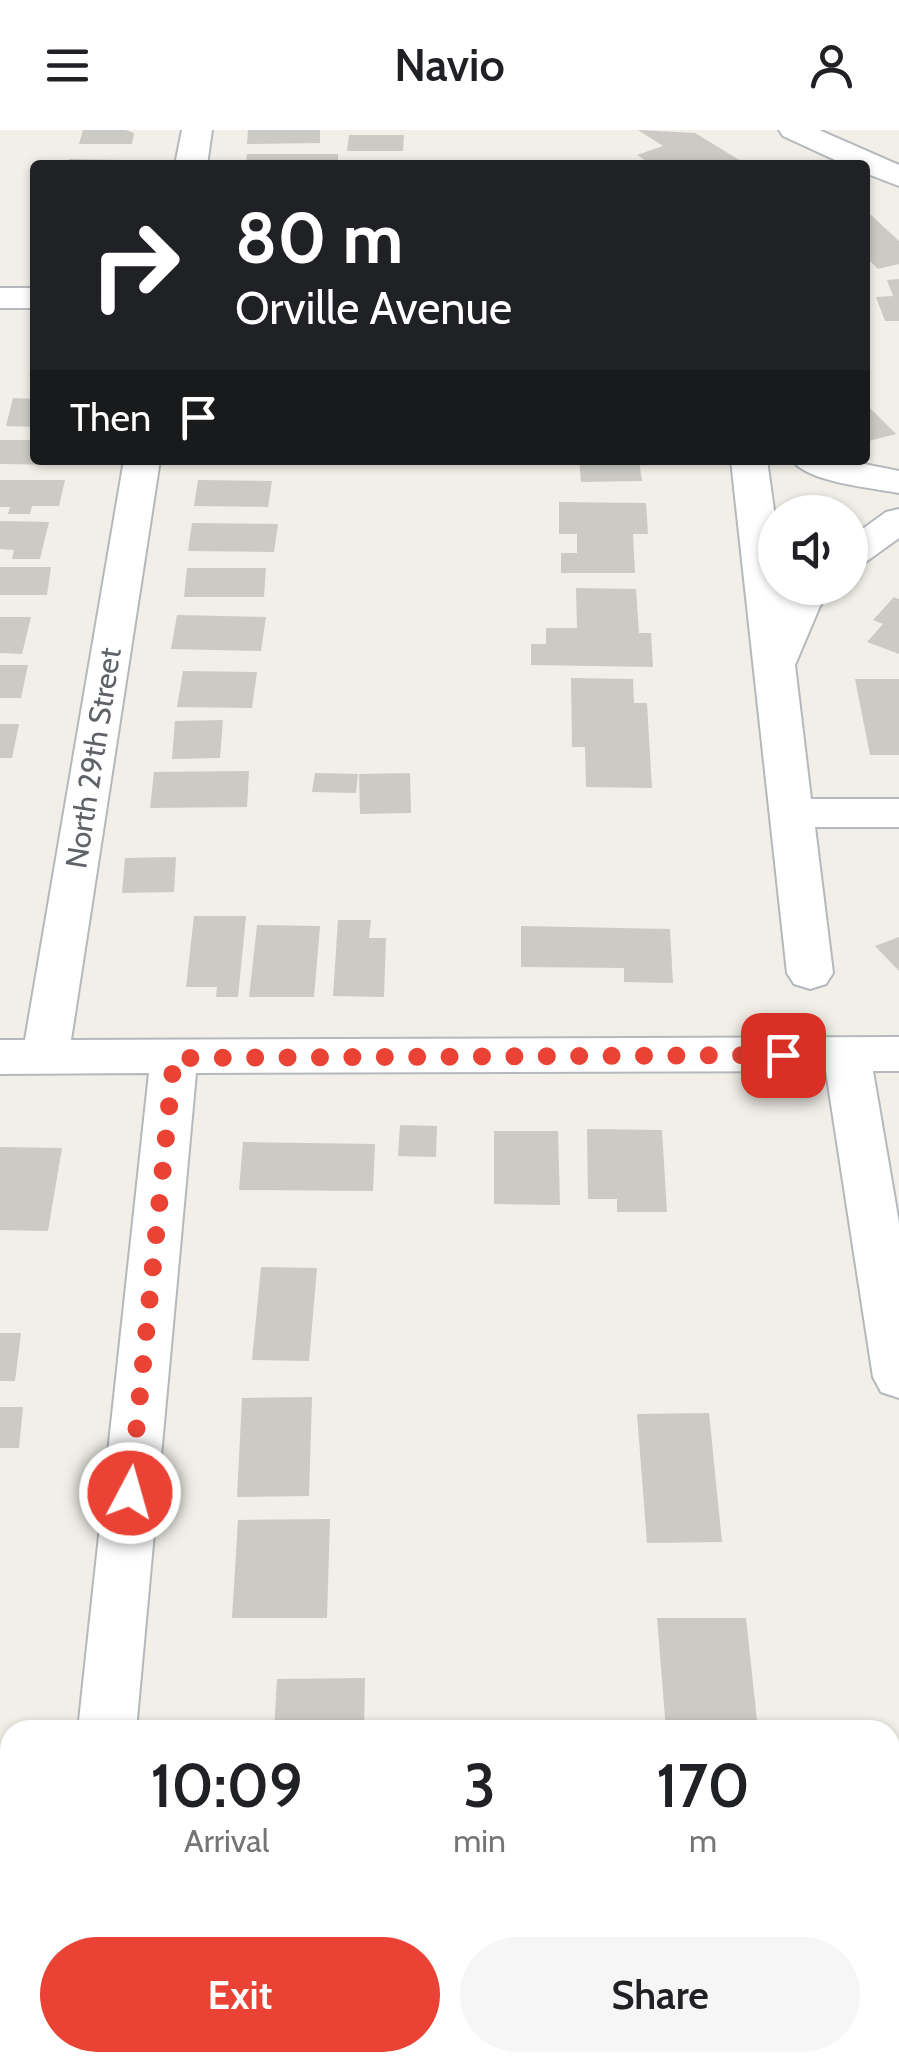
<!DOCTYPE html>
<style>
body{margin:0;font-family:Cabin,sans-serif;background:#f6f6f6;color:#202124;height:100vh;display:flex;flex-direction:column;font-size:38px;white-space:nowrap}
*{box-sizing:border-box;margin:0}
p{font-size:32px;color:#757577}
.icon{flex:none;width:55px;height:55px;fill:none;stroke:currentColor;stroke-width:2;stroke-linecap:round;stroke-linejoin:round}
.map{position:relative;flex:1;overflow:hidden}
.panel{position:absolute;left:0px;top:1590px;width:900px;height:352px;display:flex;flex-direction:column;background:#fff;border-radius:30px 30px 0 0;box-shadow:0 2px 8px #0004}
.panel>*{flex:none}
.top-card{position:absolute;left:30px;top:30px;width:840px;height:305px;border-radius:10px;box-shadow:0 2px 8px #0004;background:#202124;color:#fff;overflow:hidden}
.fabs{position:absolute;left:758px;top:365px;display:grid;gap:20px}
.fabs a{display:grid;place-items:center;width:110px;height:110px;border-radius:50%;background:#fff;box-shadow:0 2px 8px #0004;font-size:50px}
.pin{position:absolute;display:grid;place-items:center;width:85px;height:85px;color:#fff;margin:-42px;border-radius:20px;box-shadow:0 5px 15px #0006}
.me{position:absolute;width:110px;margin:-55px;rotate:6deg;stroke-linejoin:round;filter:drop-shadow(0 0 8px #0008)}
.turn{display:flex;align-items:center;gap:35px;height:210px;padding:0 40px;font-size:45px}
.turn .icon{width:130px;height:130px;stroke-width:2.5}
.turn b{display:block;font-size:70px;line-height:85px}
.then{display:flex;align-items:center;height:95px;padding:0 40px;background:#0003;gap:20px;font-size:38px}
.eta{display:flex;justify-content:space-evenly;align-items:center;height:170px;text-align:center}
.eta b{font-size:60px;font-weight:600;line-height:70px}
.primary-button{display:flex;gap:20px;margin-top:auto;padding:20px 40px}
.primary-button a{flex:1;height:115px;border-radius:60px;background:#ea4335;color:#fff;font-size:40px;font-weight:600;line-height:115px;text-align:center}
.primary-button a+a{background:#f6f6f6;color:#202124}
header{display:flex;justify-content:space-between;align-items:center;height:130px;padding:0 40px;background:#fff;font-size:45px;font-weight:600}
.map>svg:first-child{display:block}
.building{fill:#cccac5}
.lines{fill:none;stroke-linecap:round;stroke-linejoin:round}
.minor-casing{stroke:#b5b8bc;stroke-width:4}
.minor{fill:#fff;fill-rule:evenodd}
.route{stroke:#ea4335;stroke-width:18;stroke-dasharray:0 32.4}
.labels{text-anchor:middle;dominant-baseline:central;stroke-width:8;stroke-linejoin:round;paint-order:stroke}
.street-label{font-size:30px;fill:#5f6368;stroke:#fff}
</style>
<header><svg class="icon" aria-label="menu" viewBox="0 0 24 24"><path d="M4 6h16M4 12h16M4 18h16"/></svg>Navio<svg class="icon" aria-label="person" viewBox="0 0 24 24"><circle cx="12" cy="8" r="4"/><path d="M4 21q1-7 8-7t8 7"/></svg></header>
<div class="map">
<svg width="899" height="1942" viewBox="0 0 899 1942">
<rect width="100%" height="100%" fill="#f1efe8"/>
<!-- building -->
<path class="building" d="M 83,0 L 126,0 L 134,3 L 132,14 L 79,14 Z
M 248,0 L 320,0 L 320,13 L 247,14 Z
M 638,0 L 695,3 L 741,31 L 730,35 L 653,35 L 637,25 L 663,16 Z
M 349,5 L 404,5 L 403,21 L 347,21 Z
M 247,24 L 338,24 L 338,35 L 246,35 Z
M 69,29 L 120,30 L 118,35 L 68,35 Z
M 871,85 L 899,111 L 899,134 L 878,139 L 865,126 L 865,87 Z
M 899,149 L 899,191 L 885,191 L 876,167 L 893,166 L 887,150 Z
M 13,268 L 35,269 L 35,297 L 6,296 Z
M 865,273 L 896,304 L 865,312 Z
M 0,310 L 35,310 L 35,330 L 71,330 L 70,335 L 0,334 Z
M 579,330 L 639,330 L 642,351 L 581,352 Z
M 0,350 L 65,350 L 59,376 L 32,376 L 30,384 L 8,384 L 10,377 L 0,377 Z
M 198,350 L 272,351 L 268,377 L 194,376 Z
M 559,372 L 646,373 L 648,404 L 633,404 L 635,443 L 561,443 L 561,423 L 577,423 L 577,404 L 559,404 Z
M 0,391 L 49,392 L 40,429 L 12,429 L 14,420 L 0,419 Z
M 192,393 L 278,394 L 274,422 L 188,421 Z
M 0,437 L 51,437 L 47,465 L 0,465 Z
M 187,438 L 266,438 L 264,467 L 184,467 Z
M 576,458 L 636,459 L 639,503 L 651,503 L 653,537 L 531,535 L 531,514 L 546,514 L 546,498 L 577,498 Z
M 894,467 L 899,469 L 899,524 L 867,512 L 883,494 L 873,490 Z
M 177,485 L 266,487 L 261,521 L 171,519 Z
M 0,487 L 31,487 L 22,524 L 0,523 Z
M 0,535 L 28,535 L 21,568 L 0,568 Z
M 183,541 L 257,542 L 252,578 L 177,577 Z
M 571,548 L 633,549 L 634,573 L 647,573 L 652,658 L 586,657 L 585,617 L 572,617 Z
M 855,549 L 899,549 L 899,625 L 870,625 Z
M 223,590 L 220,628 L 172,629 L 175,591 Z
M 0,594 L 19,594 L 12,628 L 0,628 Z
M 249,641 L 247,677 L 150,678 L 154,642 Z
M 315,643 L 358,644 L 356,663 L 312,662 Z
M 410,643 L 411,683 L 360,684 L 359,644 Z
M 176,727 L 174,762 L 122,763 L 125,728 Z
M 194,786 L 246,786 L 238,867 L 216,867 L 217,857 L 186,857 Z
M 338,790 L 371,790 L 369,808 L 386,808 L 384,867 L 333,866 Z
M 257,795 L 320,796 L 314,867 L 249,867 Z
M 521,796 L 670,799 L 673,853 L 624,852 L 624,838 L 521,837 Z
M 899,807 L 899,841 L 875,816 Z
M 400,995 L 437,996 L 436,1027 L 398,1026 Z
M 587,999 L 662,1000 L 667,1082 L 617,1082 L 617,1069 L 588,1069 Z
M 494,1001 L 558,1001 L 560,1075 L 494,1074 Z
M 243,1012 L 375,1014 L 373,1061 L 239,1060 Z
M 0,1017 L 62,1018 L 48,1101 L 0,1100 Z
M 261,1137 L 317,1138 L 309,1231 L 252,1230 Z
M 0,1203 L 21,1203 L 15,1251 L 0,1251 Z
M 312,1267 L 309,1366 L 237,1367 L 242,1268 Z
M 0,1277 L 23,1277 L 19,1318 L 0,1318 Z
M 709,1283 L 722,1412 L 647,1413 L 637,1284 Z
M 330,1389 L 327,1488 L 232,1488 L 238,1390 Z
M 657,1488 L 746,1488 L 758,1600 L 666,1600 Z
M 365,1548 L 364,1600 L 274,1600 L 277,1549 Z
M 362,1932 L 455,1932 L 455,1942 L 362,1942 Z"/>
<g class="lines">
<defs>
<path id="minor" d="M 182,0 L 212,0 L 207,35 L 175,35 Z
M 779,0 L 819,0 L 899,35 L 899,56 L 865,43 L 865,35 L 846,35 L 783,6 Z
M 0,158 L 35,158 L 35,178 L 0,178 Z
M 124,330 L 160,330 L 71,910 L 899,907 L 899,941 L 873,941 L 899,1093 L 899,1268 L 881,1262 L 873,1247 L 826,941 L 196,943 L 136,1600 L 78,1600 L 149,943 L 0,944 L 0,910 L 25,910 Z
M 731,330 L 767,330 L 775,387 L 775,458 L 785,458 L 786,467 L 794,458 L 834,458 L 820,476 L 795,535 L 811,669 L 899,669 L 899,697 L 815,697 L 833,843 L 826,854 L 810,859 L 794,854 L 787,843 Z
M 792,330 L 844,330 L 899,341 L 899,363 C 872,358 807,352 792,330 Z
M 899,379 L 899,408 L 863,434 L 850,437 L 850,408 L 886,382 Z
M 41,1932 L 105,1932 L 104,1942 L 40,1942 Z"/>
</defs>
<!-- minor casing -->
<use href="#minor" class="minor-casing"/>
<!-- minor -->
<use href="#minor" class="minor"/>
</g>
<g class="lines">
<!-- route -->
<path class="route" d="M 130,1363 L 174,928 L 783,925"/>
</g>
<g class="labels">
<!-- street labels -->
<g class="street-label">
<text transform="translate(93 628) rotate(-81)">North 29th Street</text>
</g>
</g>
</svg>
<div class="fabs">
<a><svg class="icon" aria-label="sound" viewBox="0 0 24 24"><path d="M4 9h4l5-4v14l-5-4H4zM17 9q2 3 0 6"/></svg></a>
</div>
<div class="pin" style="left:783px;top:925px;background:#d93025"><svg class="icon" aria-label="arrive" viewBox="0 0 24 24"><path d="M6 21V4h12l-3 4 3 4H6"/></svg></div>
<svg class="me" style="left:130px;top:1363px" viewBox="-20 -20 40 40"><circle r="17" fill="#ea4335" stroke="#fff" stroke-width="3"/><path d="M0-11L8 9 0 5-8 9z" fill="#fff"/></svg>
<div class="top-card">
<div class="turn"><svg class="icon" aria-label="right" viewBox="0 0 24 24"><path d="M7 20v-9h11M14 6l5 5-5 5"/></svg><div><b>80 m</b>Orville Avenue</div></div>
<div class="then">Then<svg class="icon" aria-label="arrive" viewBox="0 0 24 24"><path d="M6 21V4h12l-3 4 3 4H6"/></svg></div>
</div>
<section class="panel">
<div class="eta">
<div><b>10:09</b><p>Arrival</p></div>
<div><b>3</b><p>min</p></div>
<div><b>170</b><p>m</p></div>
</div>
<div class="primary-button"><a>Exit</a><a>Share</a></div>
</section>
</div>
